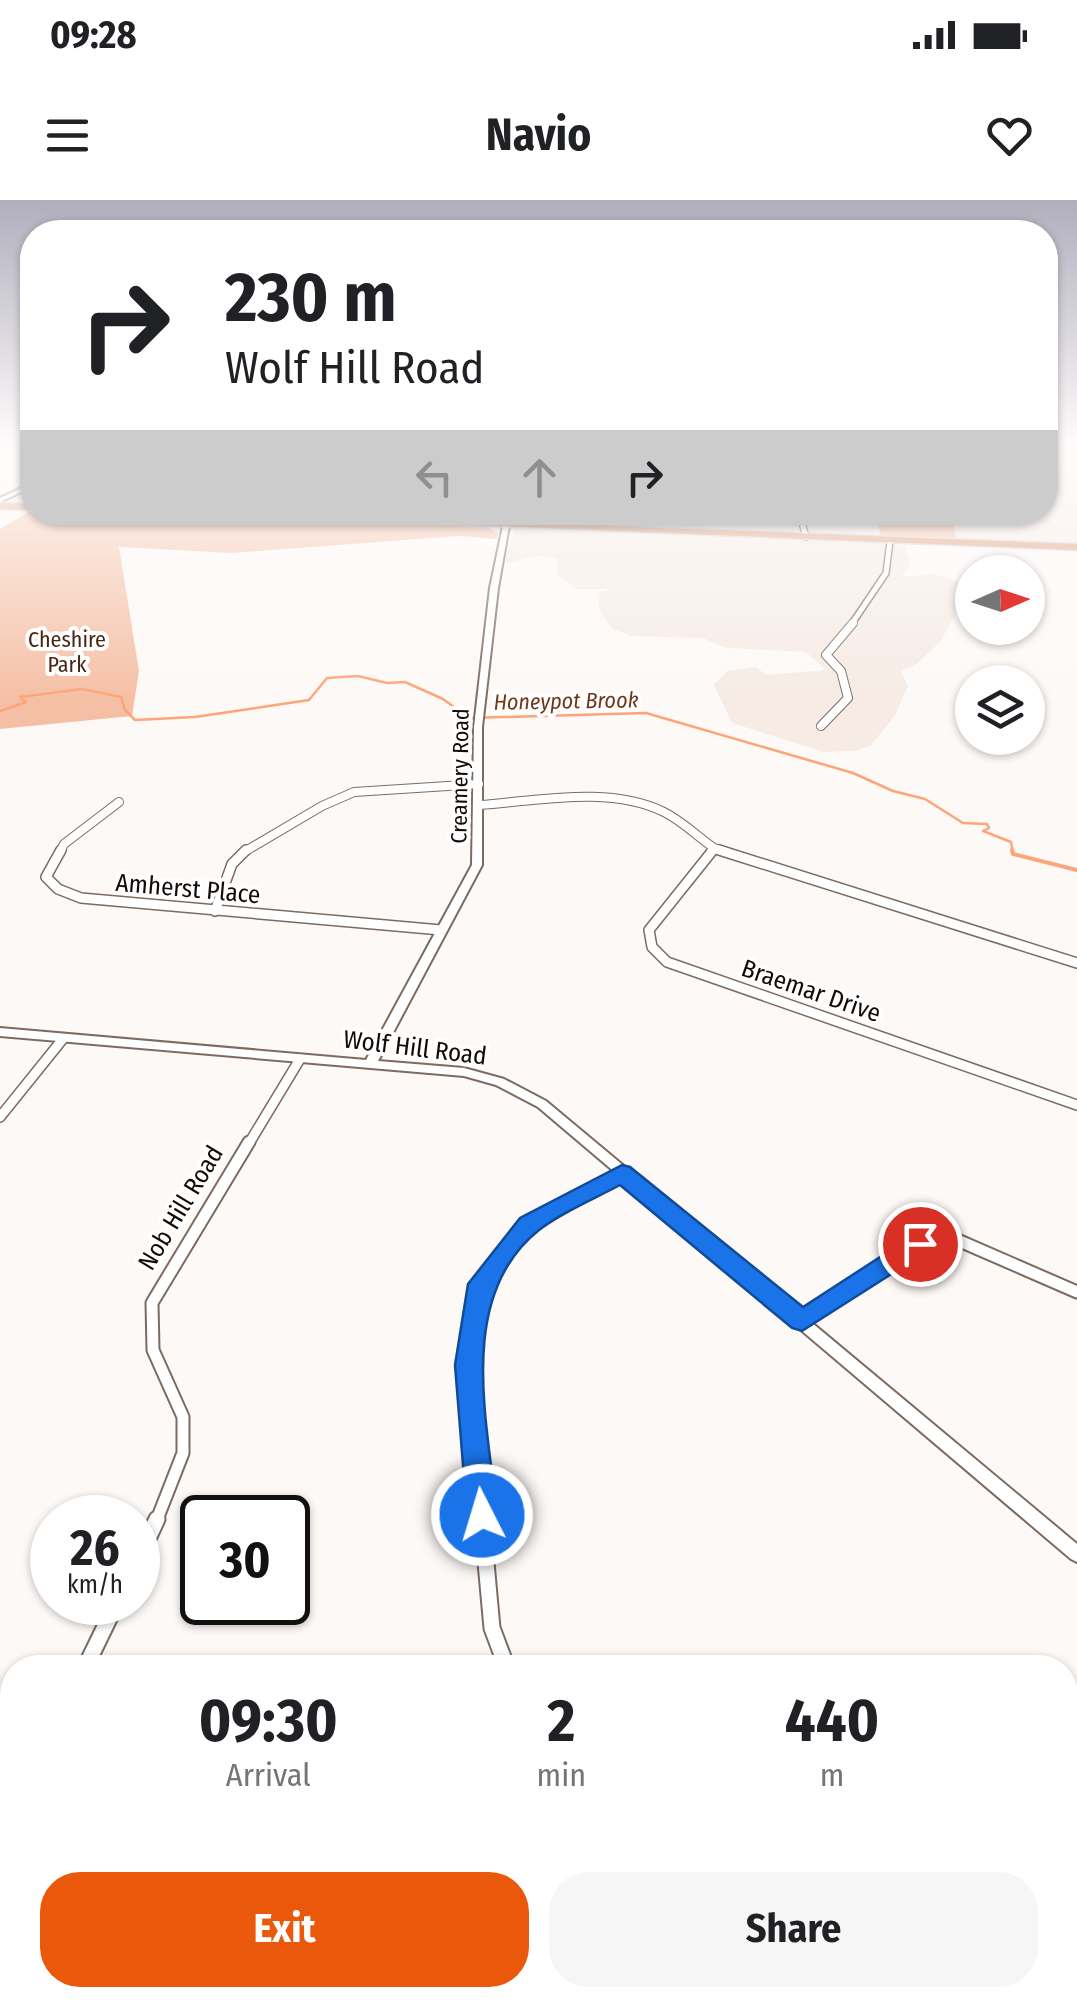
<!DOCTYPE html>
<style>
body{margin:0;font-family:"Fira Sans Condensed",sans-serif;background:#f6f6f6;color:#202124;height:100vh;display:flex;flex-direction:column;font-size:38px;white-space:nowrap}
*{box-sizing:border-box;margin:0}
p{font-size:32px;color:#757577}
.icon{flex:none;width:55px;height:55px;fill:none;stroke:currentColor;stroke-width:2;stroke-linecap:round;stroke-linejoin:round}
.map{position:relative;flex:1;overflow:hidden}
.details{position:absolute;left:0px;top:1455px;width:1078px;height:352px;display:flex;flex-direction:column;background:#fff;border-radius:40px 40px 0 0;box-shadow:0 2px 8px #0004}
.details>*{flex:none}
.hud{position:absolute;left:20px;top:20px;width:1038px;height:305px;border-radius:40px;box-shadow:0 2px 8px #0004;background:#fff;color:#202124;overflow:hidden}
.needle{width:65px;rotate:87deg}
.controls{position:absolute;left:955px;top:355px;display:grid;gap:20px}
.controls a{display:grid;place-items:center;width:90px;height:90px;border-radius:50%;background:#fff;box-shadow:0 2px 8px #0004;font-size:50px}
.speed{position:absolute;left:30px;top:1295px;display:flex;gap:20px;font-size:50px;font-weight:700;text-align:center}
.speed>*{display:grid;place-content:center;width:130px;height:130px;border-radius:50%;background:#fff;box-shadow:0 2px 8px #0004;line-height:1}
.speed small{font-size:25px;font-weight:400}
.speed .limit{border:5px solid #111;border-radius:15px;background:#fff;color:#111}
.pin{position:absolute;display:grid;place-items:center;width:85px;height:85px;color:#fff;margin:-42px;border:5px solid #fff;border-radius:50%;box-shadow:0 2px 10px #0007}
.me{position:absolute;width:110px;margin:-55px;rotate:355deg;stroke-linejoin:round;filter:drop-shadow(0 0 8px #0008)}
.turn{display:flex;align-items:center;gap:35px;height:210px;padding:0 40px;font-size:45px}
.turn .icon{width:130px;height:130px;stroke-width:2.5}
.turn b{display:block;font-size:70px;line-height:85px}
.lanes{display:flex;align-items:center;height:95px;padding:0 40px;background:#0003;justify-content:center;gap:50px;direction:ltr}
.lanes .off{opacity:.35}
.eta{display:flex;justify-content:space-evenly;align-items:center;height:170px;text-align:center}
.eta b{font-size:60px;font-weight:700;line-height:70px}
.cta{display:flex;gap:20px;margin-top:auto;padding:20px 40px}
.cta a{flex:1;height:115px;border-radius:40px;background:#ea580c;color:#fff;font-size:40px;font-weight:700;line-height:115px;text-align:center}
.cta a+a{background:#f6f6f6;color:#202124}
.status{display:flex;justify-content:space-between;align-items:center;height:70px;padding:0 50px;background:#fff;direction:ltr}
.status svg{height:28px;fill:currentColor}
header{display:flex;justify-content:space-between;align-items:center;height:130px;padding:0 40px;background:#fff;font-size:45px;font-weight:700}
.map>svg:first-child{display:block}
.built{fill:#f6ebe5}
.green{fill:#f5bfa5}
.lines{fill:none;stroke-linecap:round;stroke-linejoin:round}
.stream-far1{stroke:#fda579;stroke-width:2.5}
.stream{stroke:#fda579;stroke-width:4}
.minor-far4-casing{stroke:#7d6b62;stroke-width:8}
.minor-far3-casing{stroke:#7d6b62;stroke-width:10}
.minor-far2-casing{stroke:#7d6b62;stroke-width:12}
.minor-far1-casing{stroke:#7d6b62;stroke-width:15}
.minor-casing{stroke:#7d6b62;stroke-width:19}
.tertiary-casing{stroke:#7d6b62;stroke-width:4}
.trunk-casing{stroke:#d4d3d3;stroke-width:3}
.minor-far4{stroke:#fff;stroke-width:5}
.minor-far3{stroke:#fff;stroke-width:8}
.minor-far2{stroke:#fff;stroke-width:9}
.minor-far1{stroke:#fff;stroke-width:11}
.minor{stroke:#fff;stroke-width:15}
.tertiary{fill:#fff;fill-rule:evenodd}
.trunk{fill:#dc9773;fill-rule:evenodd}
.wall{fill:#cebcb4}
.route{fill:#1a73e8;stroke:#114b97;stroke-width:2.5}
.labels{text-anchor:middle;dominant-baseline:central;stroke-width:8;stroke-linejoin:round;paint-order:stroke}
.far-park-label{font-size:22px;fill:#482513;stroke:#fff}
.far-water-label{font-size:22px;font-style:italic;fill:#6f3718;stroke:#fff}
.far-street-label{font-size:22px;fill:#110b08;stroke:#fff}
.street-label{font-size:25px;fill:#110b08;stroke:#fff}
</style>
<div class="status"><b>09:28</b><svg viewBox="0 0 49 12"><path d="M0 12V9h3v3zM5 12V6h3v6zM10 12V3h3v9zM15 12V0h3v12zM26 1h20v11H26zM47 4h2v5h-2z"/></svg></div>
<header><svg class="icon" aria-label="menu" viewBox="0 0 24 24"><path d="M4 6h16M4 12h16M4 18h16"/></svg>Navio<svg class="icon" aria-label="heart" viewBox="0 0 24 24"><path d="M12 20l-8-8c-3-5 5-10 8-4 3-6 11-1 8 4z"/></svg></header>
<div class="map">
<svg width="1077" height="1806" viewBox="0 0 1077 1806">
<rect width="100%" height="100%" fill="#fdf9f7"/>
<!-- built -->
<path class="built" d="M 1045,247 L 1077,247 L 1077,345 L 886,339 L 905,348 L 910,363 L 901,377 L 933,374 L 972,386 L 940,442 L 914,466 L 901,471 L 908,486 L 894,517 L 870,546 L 854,551 L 824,552 L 732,523 L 714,485 L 727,471 L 755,467 L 767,475 L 826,470 L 806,452 L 727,448 L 703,438 L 631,436 L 612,428 L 600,412 L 598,394 L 611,389 L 576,389 L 558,374 L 558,358 L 535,356 L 504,364 L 515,330 L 480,323 L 482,312 L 1045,312 Z"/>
<!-- green -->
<path class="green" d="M 32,310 L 487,327 L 498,333 L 497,339 L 460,336 L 232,353 L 119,347 L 139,471 L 132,516 L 0,529 L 0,329 Z
M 873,313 L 950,313 L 957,340 L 882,337 Z"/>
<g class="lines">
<!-- stream-far1 -->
<path class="stream-far1" d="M 0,511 L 26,502 L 20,497 L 82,489 L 121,497 L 125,510 L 135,520 L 195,517 L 309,500 L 327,478 L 358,476 L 387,483 L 405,482 L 443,499 L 469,518 L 646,513 L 853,573 L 893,591 L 925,599 L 963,623 L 987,624 L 989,628 L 983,631 L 1011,642 L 1013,652"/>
<!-- stream -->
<path class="stream" d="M 1012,650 L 1013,654 L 1077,670"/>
<defs>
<path id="minor-far4" d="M 799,312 L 806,337
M 851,425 L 886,373 L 890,341"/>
<path id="minor-far3" d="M 821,526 L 848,498 L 841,471 L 826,455 L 853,423
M 480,605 C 537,601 610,585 664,612 C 682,621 697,636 714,648
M 60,652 L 64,644 L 119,602
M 244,652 L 322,606 L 354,592 L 479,584
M 711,652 L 714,648 L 727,652"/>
<path id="minor-far2" d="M 61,650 L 46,677 L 58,689 L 81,698 L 441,730
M 713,650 L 649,730 L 652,747 L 667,762 L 1077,905
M 719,650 L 1077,763
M 215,711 L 232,664 L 246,650
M 0,917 L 62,840
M 248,945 L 300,859"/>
<path id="minor-far1" d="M 802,1121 L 939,1032 L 1077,1092
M 156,1322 L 183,1253 L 183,1217 L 153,1150 L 152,1103 L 249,942
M 483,1322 L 469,1165 L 481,1084 L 529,1025 L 622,973"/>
<path id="minor" d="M 482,1319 L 492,1428 L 507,1468
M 138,1360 L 157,1319
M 85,1468 L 117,1402
M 0,1640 L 12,1615
M 748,1795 L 757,1806
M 492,1806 L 504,1795"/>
<path id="tertiary" d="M 32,283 L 32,287 L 0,302 L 0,298 Z
M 506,324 L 509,326 L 498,388 L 482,527 L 482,665 L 378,861 L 464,868 L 504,879 L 546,901 L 1077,1344 L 1077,1362 L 1071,1359 L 538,907 L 496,885 L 464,876 L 0,836 L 0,828 L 366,860 L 472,665 L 474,527 L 490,388 L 503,326 Z"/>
<path id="trunk" d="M 0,303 L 32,304 L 32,310 L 0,309 Z
M 159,312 L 250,312 L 1077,344 L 1077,350 Z"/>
</defs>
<!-- minor-far4 casing -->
<use href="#minor-far4" class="minor-far4-casing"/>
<!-- minor-far3 casing -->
<use href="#minor-far3" class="minor-far3-casing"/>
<!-- minor-far2 casing -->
<use href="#minor-far2" class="minor-far2-casing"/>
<!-- minor-far1 casing -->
<use href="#minor-far1" class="minor-far1-casing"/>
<!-- minor casing -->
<use href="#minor" class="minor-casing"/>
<!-- tertiary casing -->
<use href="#tertiary" class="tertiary-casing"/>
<!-- trunk casing -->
<use href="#trunk" class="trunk-casing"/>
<!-- minor-far4 -->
<use href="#minor-far4" class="minor-far4"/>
<!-- minor-far3 -->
<use href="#minor-far3" class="minor-far3"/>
<!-- minor-far2 -->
<use href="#minor-far2" class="minor-far2"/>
<!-- minor-far1 -->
<use href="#minor-far1" class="minor-far1"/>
<!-- minor -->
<use href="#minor" class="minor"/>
<!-- tertiary -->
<use href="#tertiary" class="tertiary"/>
<!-- trunk -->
<use href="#trunk" class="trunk"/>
</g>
<!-- wall -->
<path class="wall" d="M 824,312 L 867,312 L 865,324 L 828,324 Z"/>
<!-- sky -->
<linearGradient id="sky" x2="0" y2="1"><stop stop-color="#b0aebc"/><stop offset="0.49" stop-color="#fefcfb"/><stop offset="1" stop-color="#fefcfb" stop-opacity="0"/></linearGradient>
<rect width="1077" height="500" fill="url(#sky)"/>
<!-- route -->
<path class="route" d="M 622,965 L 630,967 L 803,1107 L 911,1037 L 929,1037 L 933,1044 L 929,1050 L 802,1131 L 792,1128 L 620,985 C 594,999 562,1012 539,1030 C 455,1097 488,1223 497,1315 L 493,1324 L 482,1328 L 472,1324 L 467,1315 L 455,1165 L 468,1084 L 520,1018 Z"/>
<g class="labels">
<!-- far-park labels -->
<g class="far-park-label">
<text x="67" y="439">Cheshire<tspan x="67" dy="25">Park</tspan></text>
</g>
<!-- far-water labels -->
<g class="far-water-label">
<text transform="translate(566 501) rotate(-1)">Honeypot Brook</text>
</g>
<!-- far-street labels -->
<g class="far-street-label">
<text transform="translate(460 576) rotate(-89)">Creamery Road</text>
</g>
<!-- street labels -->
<g class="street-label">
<text transform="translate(188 689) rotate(5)">Amherst Place</text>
<text transform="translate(811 791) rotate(19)">Braemar Drive</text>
<text transform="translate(415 848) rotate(7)">Wolf Hill Road</text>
<text transform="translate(181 1008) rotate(-59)">Nob Hill Road</text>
</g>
</g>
</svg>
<div class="controls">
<a><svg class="needle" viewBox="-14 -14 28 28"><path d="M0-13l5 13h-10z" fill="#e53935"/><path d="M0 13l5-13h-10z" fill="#757577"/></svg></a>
<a><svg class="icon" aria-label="layers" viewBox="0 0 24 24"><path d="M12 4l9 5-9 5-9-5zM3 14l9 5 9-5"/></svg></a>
</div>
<div class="speed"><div>26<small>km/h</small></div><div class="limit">30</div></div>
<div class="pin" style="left:920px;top:1044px;background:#d93025"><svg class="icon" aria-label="arrive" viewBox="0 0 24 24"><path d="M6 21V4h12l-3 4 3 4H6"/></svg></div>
<svg class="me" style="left:482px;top:1315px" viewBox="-20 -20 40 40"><circle r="17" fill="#1a73e8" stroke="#fff" stroke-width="3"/><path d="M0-11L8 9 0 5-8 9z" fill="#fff"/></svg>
<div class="hud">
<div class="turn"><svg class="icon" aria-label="right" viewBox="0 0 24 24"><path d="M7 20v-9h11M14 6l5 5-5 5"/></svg><div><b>230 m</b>Wolf Hill Road</div></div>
<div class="lanes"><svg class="icon off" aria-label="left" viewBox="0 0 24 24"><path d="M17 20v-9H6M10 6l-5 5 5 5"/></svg><svg class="icon off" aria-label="ahead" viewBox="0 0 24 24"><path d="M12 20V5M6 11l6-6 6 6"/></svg><svg class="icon" aria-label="right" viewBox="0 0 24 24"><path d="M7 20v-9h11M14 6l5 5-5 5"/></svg></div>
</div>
<section class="details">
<div class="eta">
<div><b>09:30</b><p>Arrival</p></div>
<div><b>2</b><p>min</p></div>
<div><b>440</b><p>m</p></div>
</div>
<div class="cta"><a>Exit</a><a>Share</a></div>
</section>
</div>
